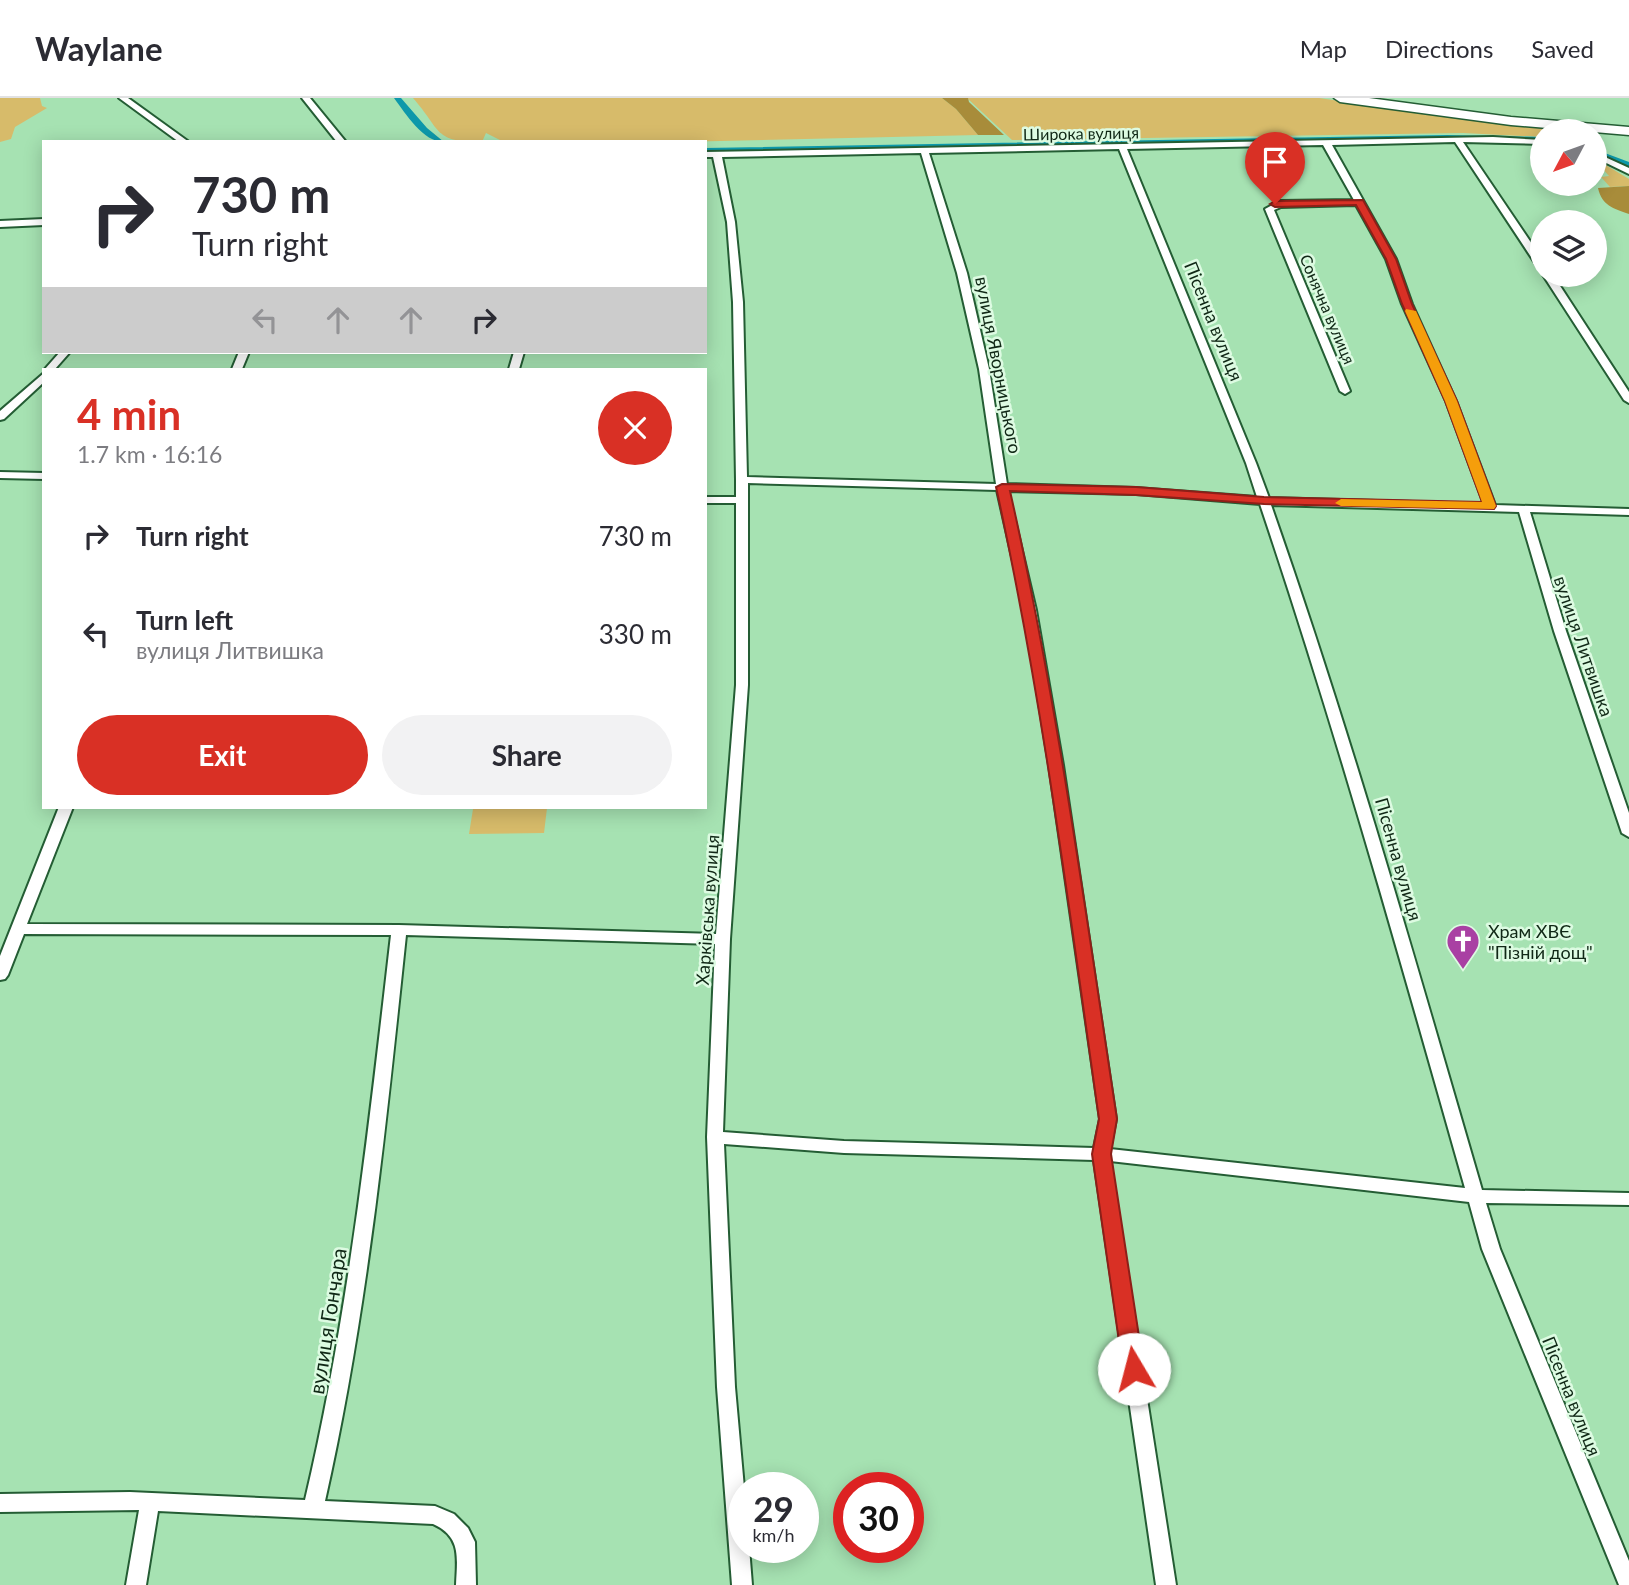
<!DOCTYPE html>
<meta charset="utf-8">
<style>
body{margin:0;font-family:Lato,sans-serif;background:#f2f2f3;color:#2b2b33;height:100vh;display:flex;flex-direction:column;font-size:26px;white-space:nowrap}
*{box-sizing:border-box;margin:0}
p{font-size:23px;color:#7c7c81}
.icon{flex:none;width:38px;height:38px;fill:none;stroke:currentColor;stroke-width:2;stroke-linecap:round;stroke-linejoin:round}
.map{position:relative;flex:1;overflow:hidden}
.panel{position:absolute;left:42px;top:270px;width:665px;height:441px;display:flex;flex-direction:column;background:#fff;border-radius:0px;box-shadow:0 4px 18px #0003}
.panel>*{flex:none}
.guide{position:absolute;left:42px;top:42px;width:665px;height:214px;border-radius:0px;box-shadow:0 4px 18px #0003;background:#fff;color:#2b2b33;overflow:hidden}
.needle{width:46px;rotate:229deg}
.tools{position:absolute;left:1530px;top:21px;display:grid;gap:14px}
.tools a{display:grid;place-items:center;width:77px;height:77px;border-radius:50%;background:#fff;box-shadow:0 4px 18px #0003;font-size:35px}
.speed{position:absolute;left:728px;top:1374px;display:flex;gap:14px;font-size:35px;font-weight:700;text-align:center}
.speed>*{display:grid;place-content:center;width:91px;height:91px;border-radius:50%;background:#fff;box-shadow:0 4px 18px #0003;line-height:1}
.speed small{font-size:18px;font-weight:400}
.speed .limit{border:10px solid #d22;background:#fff;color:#111}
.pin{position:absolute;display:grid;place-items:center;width:60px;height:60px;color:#fff;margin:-72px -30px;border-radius:50% 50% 50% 0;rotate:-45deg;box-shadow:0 0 7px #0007}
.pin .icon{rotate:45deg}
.me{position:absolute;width:77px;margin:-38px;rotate:352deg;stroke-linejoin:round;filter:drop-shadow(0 0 5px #0008)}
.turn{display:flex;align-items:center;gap:24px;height:147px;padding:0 35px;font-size:32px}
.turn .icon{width:91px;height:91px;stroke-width:2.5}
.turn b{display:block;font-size:49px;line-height:60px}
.lanes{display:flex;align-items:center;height:66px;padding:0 35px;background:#0003;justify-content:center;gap:35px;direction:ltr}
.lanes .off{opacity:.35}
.round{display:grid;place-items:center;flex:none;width:74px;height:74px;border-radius:37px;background:#f2f2f3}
.head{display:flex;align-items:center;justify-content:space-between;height:119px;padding:0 35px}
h1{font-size:42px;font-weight:700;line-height:52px;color:#d93025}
.button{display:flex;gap:14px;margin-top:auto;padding:14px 35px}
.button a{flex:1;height:80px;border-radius:42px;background:#d93025;color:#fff;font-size:28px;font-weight:700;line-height:80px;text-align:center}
.button a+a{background:#f2f2f3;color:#2b2b33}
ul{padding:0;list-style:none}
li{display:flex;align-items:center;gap:21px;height:98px;padding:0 35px}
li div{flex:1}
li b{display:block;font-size:26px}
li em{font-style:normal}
header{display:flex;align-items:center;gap:42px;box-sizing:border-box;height:98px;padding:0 35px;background:#fff;border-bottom:2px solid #e1e1e2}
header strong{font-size:33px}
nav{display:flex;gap:38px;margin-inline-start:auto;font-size:24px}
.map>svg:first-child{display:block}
.green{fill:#d7bb6a}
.forest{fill:#a88c3a}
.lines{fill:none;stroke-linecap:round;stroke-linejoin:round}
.canal{fill:#0d98aa;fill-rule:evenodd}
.minor-casing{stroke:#245d34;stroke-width:4}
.trunk-casing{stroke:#245d34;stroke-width:3}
.minor{fill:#fff;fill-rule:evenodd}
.trunk{fill:#fff;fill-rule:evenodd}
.route{fill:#d93025;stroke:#8d1f18;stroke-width:2}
.slow{fill:#f59e0b}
.labels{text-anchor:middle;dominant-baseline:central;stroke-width:5;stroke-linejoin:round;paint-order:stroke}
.far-street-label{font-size:16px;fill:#102816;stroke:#ddfbe2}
.street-label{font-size:18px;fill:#102816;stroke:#ddfbe2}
.poi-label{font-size:18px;fill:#102816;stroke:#ddfbe2;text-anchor:start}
.near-street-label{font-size:21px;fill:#102816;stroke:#ddfbe2}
</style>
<header>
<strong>Waylane</strong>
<nav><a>Map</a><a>Directions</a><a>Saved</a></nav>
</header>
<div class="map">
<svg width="1629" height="1487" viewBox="0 0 1629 1487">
<rect width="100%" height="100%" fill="#a6e2b2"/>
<!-- green -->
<path class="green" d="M 0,0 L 40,0 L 42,8 L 47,10 L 15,29 L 11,41 L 0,44 Z
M 413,0 L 942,0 L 956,11 L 978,37 L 677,44 L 504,44 L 486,35 L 482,44 C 433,44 442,33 413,0 Z
M 967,0 L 1319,0 L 1492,25 L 1590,33 L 1542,33 L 1542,39 L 1463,35 L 1012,42 Z
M 1594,60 L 1629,81 L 1629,88 L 1610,89 L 1601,79 L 1609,78 L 1600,68 L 1594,68 Z
M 547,710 L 544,735 L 469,736 L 473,711 Z"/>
<!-- forest -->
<path class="forest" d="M 942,0 L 968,0 L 969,4 L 1004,37 L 978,37 L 956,11 Z
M 1629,88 L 1629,116 C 1613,110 1602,108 1598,90 Z"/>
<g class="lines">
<!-- canal -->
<path class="canal" d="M 394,0 L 401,0 L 427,30 L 444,44 C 423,44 406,16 394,0 Z
M 1447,37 L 1542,39 L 1542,43 L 1447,41 L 705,54 L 705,50 Z
M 1594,51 L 1629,64 L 1629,69 L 1594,56 Z"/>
<defs>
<path id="minor" d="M 119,0 L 128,0 L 189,44 L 179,44 Z
M 302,0 L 310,0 L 346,44 L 337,44 Z
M 1493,39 L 1542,42 L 1542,46 L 1463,44 L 1542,161 L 1542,171 L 1537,168 L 1455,44 L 1332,47 L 1396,161 L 1412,206 L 1456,303 L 1495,407 L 1629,411 L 1629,417 L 1530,414 L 1566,533 L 1629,715 L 1629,739 L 1622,735 L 1554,533 L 1519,414 L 1271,407 C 1350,632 1415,862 1482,1092 L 1629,1095 L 1629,1107 L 1486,1105 L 1500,1151 L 1629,1463 L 1629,1487 L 1619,1487 L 1482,1151 L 1469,1104 L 1110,1063 L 1176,1487 L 1156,1487 L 1094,1062 L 844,1055 L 724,1046 L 735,1289 L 744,1390 L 744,1449 L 749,1449 L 752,1487 L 732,1487 L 717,1289 L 707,1039 L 715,846 L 406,837 C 386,1027 367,1217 325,1403 L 435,1408 L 454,1416 L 468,1430 L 475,1444 L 476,1487 L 456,1487 C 457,1460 462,1439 433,1426 L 158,1413 L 146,1487 L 126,1487 L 139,1412 L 0,1414 L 0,1396 L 130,1394 L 305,1402 C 349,1216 369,1027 391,837 L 24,836 L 8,877 L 5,881 L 0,882 L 0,858 L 59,709 L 73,709 L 27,826 L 399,827 L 716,836 L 736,587 L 736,405 L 705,405 L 705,399 L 736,399 L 736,382 L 733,204 L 727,124 L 713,59 L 705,59 L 705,54 ZM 1323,47 L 1354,102 L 1280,103 L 1265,111 L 1340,293 L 1345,296 L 1350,293 L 1274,112 L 1281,109 L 1356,107 L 1386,161 L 1402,206 L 1446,303 L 1484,406 L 1269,400 L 1256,365 L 1127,51 ZM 1119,51 L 1246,365 L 1257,399 L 1136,390 L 1007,386 L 989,271 L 967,175 L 929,55 ZM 921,55 L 957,175 L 979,271 L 996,386 L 747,379 L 743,204 L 735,124 L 722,59 ZM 748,385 L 997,392 L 1024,512 L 1049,667 L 1100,1021 L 1094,1050 L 844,1043 L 723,1034 L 730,841 L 748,587 ZM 1008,393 L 1136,396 L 1260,406 C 1336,632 1400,861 1465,1090 L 1110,1051 L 1116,1021 L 1063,667 L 1036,512 Z
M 1594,54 L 1629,70 L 1629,76 L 1594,59 Z
M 44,121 L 44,127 L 0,129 L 0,123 Z
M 1543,177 L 1553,177 L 1629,294 L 1629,305 L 1624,302 Z
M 60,254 L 70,254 L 55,271 L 45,271 Z
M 239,254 L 249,254 L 242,271 L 232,271 Z
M 514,254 L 524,254 L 519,271 L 509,271 Z
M 44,275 L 44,284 L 4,321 L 0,322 L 0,313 Z
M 0,374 L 44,375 L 44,381 L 0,380 Z"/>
<path id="trunk" d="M 1334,0 L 1369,0 L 1511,19 L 1629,29 L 1629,37 L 1511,27 L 1340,4 Z"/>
</defs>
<!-- minor casing -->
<use href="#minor" class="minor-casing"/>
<!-- trunk casing -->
<use href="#trunk" class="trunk-casing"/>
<!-- minor -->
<use href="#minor" class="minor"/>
<!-- trunk -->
<use href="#trunk" class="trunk"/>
</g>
<!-- route -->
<path class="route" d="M 1363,102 L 1396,161 L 1412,206 L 1457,303 L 1496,408 L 1494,411 L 1264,406 L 1136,397 L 1010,393 C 1057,601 1085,811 1117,1021 L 1111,1056 L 1144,1271 L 1141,1277 L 1134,1280 L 1126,1277 L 1123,1271 L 1092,1056 L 1099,1021 C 1069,810 1042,598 996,389 L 1002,386 L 1136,389 L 1264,399 L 1482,404 L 1445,303 L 1402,206 L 1386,161 L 1356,107 L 1275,109 L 1270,106 L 1275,103 Z"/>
<!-- slow -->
<path class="slow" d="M 1406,211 L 1416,213 L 1457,303 L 1496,408 L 1494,411 L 1341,408 L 1335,405 L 1341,401 L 1482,404 L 1445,303 L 1405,213 Z"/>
<!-- icons -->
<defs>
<symbol id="church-pin" viewBox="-11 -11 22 30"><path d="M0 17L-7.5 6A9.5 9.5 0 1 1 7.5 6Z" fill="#a940a3" stroke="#ddfbe2"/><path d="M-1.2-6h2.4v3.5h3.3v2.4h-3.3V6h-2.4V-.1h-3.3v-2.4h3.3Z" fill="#fff"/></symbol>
</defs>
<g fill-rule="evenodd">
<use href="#church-pin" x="1444" y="824" width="38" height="52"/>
</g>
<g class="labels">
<!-- far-street labels -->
<g class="far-street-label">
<text transform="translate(1081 35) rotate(-1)">Широка вулиця</text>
<text transform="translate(1328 211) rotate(67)">Сонячна вулиця</text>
</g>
<!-- street labels -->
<g class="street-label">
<text transform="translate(1214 223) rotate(68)">Пісенна вулиця</text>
<text transform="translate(999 267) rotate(79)">вулиця Яворницького</text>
<text transform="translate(1584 548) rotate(71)">вулиця Литвишка</text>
<text transform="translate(1399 761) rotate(74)">Пісенна вулиця</text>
<text transform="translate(707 812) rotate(-86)">Харківська вулиця</text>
<text transform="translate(1572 1298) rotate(68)">Пісенна вулиця</text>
</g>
<!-- poi labels -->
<g class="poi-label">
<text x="1488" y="833">Храм ХВЄ<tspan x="1488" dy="21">"Пізній дощ"</tspan></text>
</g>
<!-- near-street labels -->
<g class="near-street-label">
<text transform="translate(327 1223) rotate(-81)">вулиця Гончара</text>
</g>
</g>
</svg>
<div class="tools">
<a><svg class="needle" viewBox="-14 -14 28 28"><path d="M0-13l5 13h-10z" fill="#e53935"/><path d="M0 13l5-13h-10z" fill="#7c7c81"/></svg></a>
<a><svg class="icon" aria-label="layers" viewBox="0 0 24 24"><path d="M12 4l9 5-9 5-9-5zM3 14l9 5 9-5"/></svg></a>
</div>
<div class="speed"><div>29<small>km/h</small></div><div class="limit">30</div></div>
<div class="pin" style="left:1275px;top:106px;background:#d93025"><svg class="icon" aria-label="arrive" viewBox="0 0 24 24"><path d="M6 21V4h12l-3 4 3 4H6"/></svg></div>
<svg class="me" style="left:1134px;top:1271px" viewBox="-20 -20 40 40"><circle r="19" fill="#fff"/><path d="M0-13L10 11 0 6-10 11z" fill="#d93025"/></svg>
<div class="guide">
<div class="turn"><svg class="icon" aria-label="right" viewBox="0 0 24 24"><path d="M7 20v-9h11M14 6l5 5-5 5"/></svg><div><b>730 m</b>Turn right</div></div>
<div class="lanes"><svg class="icon off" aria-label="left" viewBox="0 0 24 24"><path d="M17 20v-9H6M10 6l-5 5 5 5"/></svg><svg class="icon off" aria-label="ahead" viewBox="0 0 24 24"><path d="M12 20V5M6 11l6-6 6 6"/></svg><svg class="icon off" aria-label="ahead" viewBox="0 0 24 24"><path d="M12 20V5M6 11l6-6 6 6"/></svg><svg class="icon" aria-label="right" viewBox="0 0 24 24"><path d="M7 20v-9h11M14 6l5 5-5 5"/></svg></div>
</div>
<section class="panel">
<div class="head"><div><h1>4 min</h1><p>1.7 km · 16:16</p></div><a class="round" style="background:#d93025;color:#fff"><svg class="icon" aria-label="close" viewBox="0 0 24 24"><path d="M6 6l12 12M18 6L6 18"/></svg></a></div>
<ul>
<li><svg class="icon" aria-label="right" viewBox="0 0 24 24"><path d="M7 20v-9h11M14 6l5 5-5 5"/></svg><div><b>Turn right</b></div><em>730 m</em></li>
<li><svg class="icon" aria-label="left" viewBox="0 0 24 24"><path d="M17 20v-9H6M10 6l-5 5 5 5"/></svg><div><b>Turn left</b><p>вулиця Литвишка</p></div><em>330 m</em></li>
</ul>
<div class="button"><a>Exit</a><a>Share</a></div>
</section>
</div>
